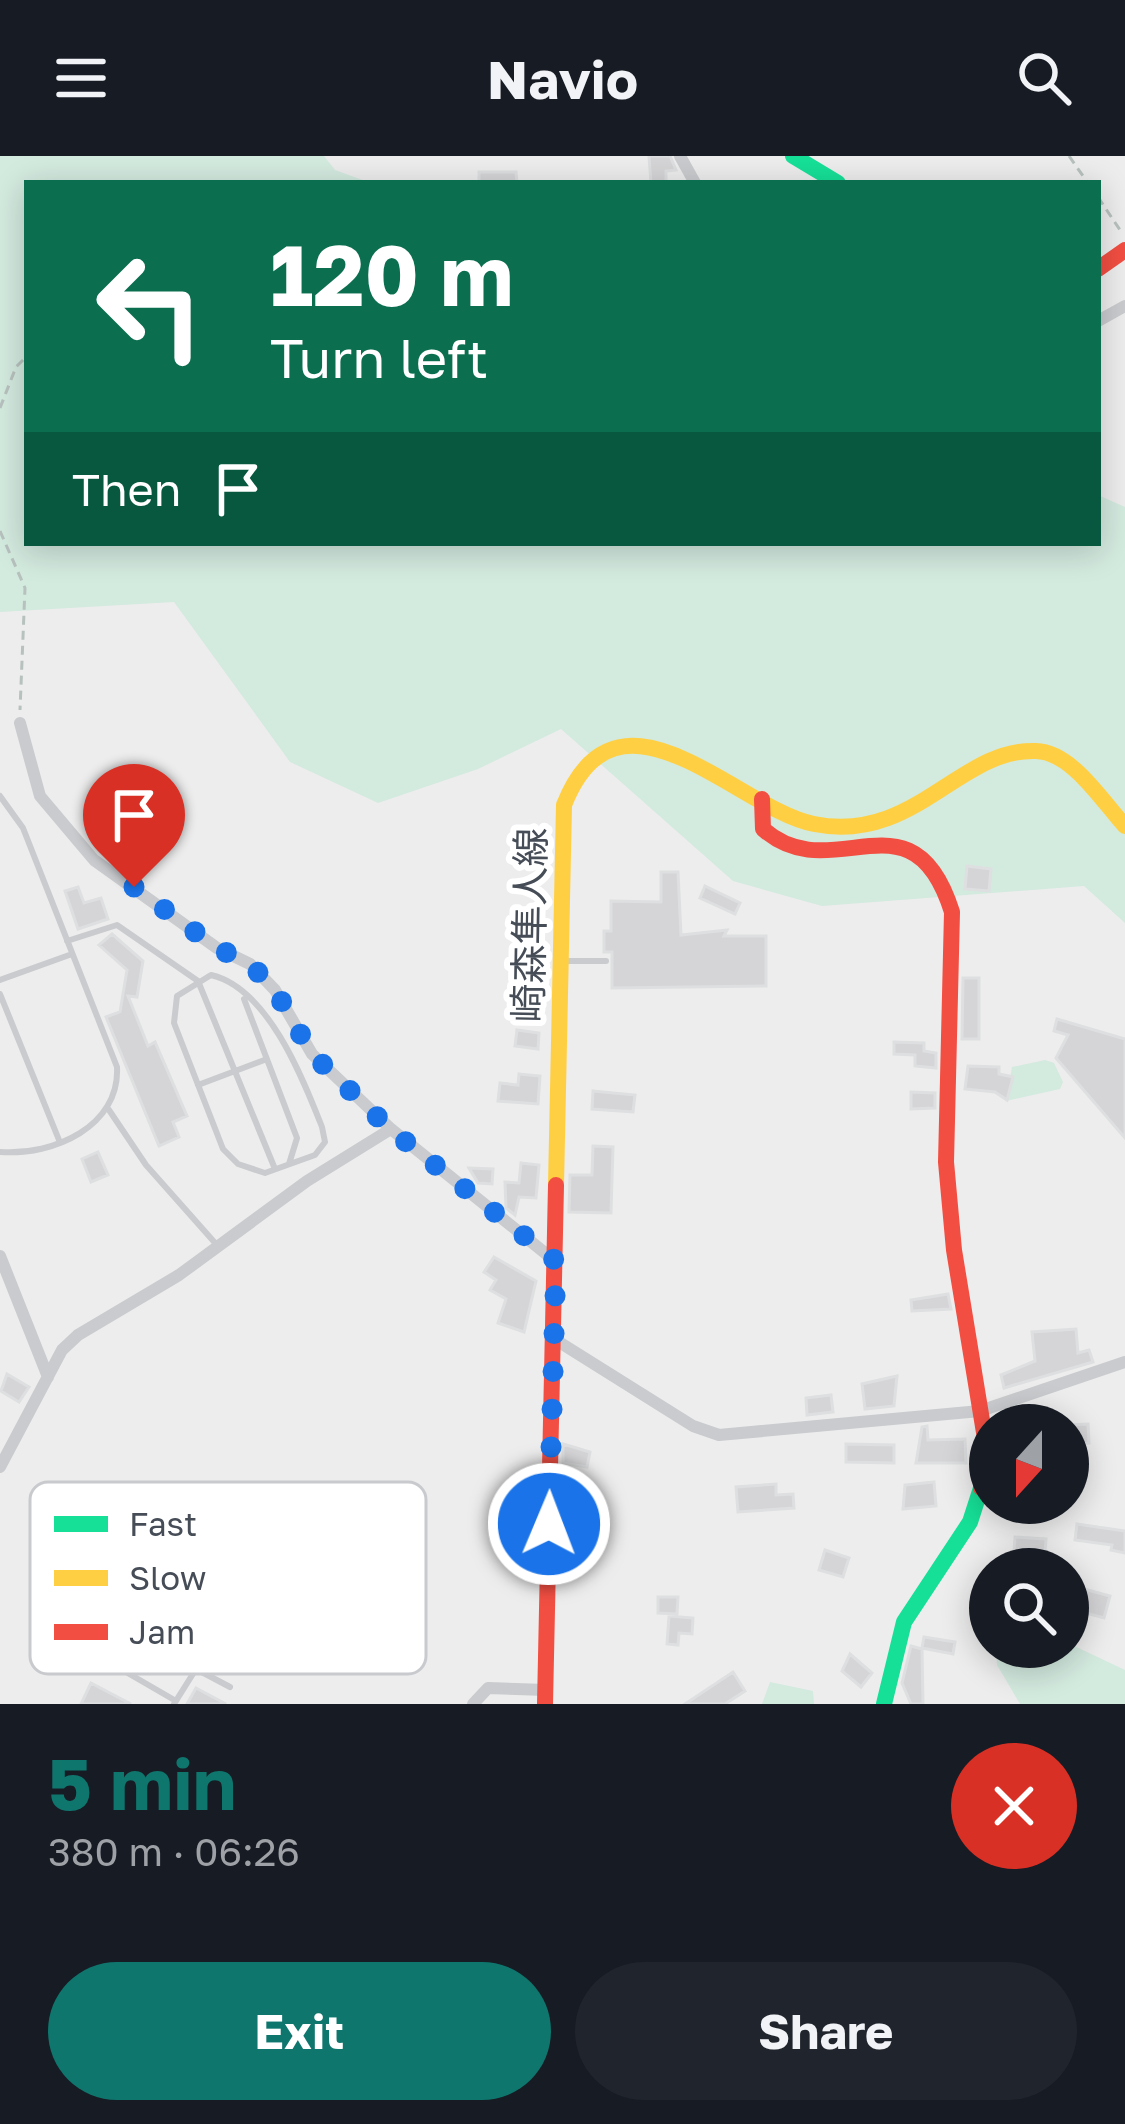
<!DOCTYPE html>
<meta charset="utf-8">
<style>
body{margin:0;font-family:"Golos Text","Noto Sans JP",sans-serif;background:#20242c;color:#f1f3f6;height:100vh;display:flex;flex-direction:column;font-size:45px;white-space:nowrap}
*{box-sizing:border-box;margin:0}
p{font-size:39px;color:#9ea1a6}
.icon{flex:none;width:66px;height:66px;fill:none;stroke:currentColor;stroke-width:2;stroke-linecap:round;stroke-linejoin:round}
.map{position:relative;height:1548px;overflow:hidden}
.drawer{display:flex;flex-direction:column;background:#171b24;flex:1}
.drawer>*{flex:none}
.guide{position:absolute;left:24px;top:24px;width:1077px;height:366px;border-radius:0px;box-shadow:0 6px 30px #0003;background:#0b6e4f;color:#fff;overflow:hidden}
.needle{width:78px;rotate:201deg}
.buttons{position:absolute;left:969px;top:1248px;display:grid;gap:24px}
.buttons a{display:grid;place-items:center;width:120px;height:120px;border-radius:50%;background:#171b24;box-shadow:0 6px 30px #0003;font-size:60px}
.pin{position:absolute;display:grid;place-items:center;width:102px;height:102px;color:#fff;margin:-123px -51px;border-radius:50% 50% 50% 0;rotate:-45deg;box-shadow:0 0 12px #0007}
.pin .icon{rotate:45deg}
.me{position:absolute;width:132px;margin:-66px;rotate:1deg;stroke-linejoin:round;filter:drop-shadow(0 0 9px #0008)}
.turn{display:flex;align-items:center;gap:42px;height:252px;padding:0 48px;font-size:54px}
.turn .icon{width:156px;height:156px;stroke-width:2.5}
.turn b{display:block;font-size:84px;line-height:102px}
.then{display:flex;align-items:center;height:114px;padding:0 48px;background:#0003;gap:24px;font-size:45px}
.round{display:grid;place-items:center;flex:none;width:126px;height:126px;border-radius:63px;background:#20242c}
.summary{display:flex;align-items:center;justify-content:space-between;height:204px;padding:0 48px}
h1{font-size:72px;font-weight:700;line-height:90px;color:#0f766e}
.cta{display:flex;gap:24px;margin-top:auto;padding:24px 48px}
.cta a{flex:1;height:138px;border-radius:72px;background:#0f766e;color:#fff;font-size:48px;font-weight:700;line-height:138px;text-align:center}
.cta a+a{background:#20242c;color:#f1f3f6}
header{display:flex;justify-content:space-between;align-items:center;height:156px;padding:0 48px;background:#171b24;font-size:54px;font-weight:700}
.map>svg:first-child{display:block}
.green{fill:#d3eadf}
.building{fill:#d5d5d7;stroke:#dedfe0;stroke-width:3}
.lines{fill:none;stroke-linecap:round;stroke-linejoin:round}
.path{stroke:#b7c1be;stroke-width:3;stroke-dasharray:9 6;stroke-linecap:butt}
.lane{stroke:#c9cbce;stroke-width:6}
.street{stroke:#c9cbce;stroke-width:12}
.fast{stroke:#16e098;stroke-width:16}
.slow{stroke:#ffcf43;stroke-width:16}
.jam{stroke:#f24e42;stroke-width:16}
.route{stroke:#1a73e8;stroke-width:21;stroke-dasharray:0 37.8}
.labels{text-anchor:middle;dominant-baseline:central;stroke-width:12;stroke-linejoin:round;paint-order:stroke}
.street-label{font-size:39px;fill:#464d57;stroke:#fff}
.key{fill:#fff;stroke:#c8cacd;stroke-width:3}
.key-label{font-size:33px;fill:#464d57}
</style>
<header><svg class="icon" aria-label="menu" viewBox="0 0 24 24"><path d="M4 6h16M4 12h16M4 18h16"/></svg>Navio<svg class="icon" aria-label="search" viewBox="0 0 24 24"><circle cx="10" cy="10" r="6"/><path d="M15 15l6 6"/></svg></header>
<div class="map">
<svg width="1125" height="1548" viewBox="0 0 1125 1548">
<rect width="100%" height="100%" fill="#ededed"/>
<!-- green -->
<path class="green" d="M 0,0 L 324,0 L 335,14 L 371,27 L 27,27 L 27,387 L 1098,387 L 1098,339 L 1125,351 L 1125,767 L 1084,730 L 822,750 L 733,725 L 561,573 L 478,613 L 378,647 L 290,606 L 174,446 L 0,456 Z
M 1045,904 L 1054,907 L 1063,926 L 1060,933 L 1006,945 L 1012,911 Z
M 1068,1487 L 1125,1514 L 1125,1548 L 1020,1548 L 997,1509 L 996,1491 L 1068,1491 Z
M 770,1526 L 813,1535 L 814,1548 L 762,1548 Z"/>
<!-- building -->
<path class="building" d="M 649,0 L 670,0 L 676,14 L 666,15 L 666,27 L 651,27 Z
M 479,16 L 516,16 L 517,27 L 479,27 Z
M 967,710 L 991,713 L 989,735 L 965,733 Z
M 661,716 L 678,716 L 681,779 L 727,774 L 724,780 L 766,780 L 766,830 L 612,832 L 612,796 L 604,796 L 604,775 L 611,775 L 611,745 L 661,746 Z
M 705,730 L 740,747 L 735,758 L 700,742 Z
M 78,731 L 84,747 L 101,742 L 108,763 L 78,773 L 65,735 Z
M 112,778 L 143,805 L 137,841 L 128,840 L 148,890 L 155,886 L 187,960 L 173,966 L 179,981 L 159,990 L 106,861 L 120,856 L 127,814 L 99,789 Z
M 963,822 L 979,822 L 979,883 L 962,883 Z
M 1057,863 L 1125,883 L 1125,982 L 1056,902 L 1068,879 L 1054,875 Z
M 517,874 L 539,877 L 538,893 L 515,890 Z
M 894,886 L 924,887 L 924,895 L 936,897 L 936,912 L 915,910 L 915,899 L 894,898 Z
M 968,910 L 999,911 L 999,918 L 1013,921 L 1007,944 L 995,936 L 965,933 Z
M 519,918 L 540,920 L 538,948 L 498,945 L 500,927 L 518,929 Z
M 593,935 L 635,939 L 633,956 L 592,953 Z
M 911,936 L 935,937 L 935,952 L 911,953 Z
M 593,990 L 613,991 L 611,1057 L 569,1056 L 570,1019 L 592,1019 Z
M 98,996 L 108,1019 L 91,1026 L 82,1003 Z
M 521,1007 L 539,1009 L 536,1042 L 519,1041 L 515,1059 L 506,1052 L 505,1026 L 519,1027 Z
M 469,1012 L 493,1013 L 492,1028 L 478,1027 Z
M 494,1101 L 536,1125 L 524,1176 L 498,1167 L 506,1143 L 490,1134 L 496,1124 L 484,1116 Z
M 948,1138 L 951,1153 L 912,1155 L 911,1144 Z
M 1076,1173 L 1078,1197 L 1089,1194 L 1093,1206 L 1004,1232 L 1001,1219 L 1035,1205 L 1032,1176 Z
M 7,1218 L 29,1231 L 19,1246 L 1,1235 Z
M 897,1220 L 894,1250 L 865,1253 L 862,1228 Z
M 831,1239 L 833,1256 L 807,1259 L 806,1242 Z
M 1088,1268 L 1089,1287 L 1069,1288 L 1069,1269 Z
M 927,1270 L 928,1284 L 965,1283 L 966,1307 L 916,1307 L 922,1271 Z
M 563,1288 L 590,1296 L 587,1311 L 563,1307 Z
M 846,1288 L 894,1289 L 894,1307 L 846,1306 Z
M 934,1326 L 936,1350 L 903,1353 L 905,1329 Z
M 776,1328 L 776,1339 L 793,1338 L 794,1352 L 738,1356 L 736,1331 Z
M 1077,1368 L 1125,1375 L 1125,1397 L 1111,1394 L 1112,1389 L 1075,1384 Z
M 1015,1381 L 1046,1383 L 1044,1410 L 1013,1408 Z
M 825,1394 L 849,1402 L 843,1421 L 819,1414 Z
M 1077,1431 L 1110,1440 L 1104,1462 L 1071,1453 Z
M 658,1441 L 678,1441 L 677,1458 L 658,1457 Z
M 669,1460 L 693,1462 L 692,1478 L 679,1477 L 678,1489 L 667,1488 Z
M 924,1481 L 955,1486 L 953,1498 L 922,1492 Z
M 911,1490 L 922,1493 L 923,1548 L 911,1548 L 902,1527 Z
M 850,1498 L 872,1517 L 861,1531 L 842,1515 Z
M 733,1516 L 745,1535 L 725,1548 L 685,1548 Z
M 91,1527 L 131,1548 L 81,1548 Z
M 196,1532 L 226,1548 L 187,1548 Z"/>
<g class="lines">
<!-- path -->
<path class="path" d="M 1069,0 L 1088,27
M 1098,41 L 1122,77
M 0,252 L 16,211 L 27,200
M 0,375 L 25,432 L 20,554"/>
<!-- lane -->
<path class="lane" d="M 0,640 L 23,672 L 117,911 C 120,970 54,1000 0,996
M 67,785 L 117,769 L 198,825 L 275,1013
M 566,805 L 606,805
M 211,819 C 268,832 303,923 322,971 L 325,986 L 315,999 L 265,1017 L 238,1008 L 223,993 L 174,867 L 177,840 Z
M 0,824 L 72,798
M 0,838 L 59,984
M 244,843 L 297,982 L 289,1008
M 198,929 L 267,903
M 109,954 L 146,1009 L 216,1088
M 126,1516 L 176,1545
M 174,1548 L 196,1513 L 230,1531"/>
<!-- street -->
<path class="street" d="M 680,0 L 695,27
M 1098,165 L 1125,150
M 20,567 L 40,640 L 94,704 L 217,792 L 250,808 L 275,834 L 312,898 L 391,973 L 555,1105
M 0,1100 L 48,1221
M 551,1181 L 693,1270 L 719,1279 L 980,1255 L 1125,1206
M 0,1311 L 62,1194 L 78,1179 L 179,1119 L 307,1025 L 391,973
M 473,1548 L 488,1532 L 546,1534"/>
<!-- fast -->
<path class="fast" d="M 793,0 L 838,27
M 884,1548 L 904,1466 L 970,1366 L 981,1332"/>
<!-- slow -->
<path class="slow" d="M 556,1029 L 564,649 C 618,512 739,654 814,668 C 915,688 959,592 1036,595 C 1072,596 1102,645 1125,670"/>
<!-- jam -->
<path class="jam" d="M 1098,113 L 1125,94
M 762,643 L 763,673 C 833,735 912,629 952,756 L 946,1006 L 954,1094 L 989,1307 L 981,1332
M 545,1548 L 556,1029"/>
</g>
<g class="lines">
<!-- route -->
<path class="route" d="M 134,731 L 217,792 L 250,808 L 275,834 L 312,898 L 391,974 L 556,1105 L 549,1368"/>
</g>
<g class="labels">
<!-- street labels -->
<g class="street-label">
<text transform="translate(529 769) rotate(-89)">崎森隼人線</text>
</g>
</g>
<!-- legend -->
<rect x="30" y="1326" width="396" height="192" rx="18" class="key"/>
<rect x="54" y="1360" width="54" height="16" fill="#16e098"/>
<rect x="54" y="1414" width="54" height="16" fill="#ffcf43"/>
<rect x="54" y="1468" width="54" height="16" fill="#f24e42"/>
<g class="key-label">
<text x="129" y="1380">Fast</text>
<text x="129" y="1434">Slow</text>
<text x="129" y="1488">Jam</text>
</g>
</svg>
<div class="buttons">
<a><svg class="needle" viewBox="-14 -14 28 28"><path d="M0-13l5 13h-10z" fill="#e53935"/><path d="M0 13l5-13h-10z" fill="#9ea1a6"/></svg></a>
<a><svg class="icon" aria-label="search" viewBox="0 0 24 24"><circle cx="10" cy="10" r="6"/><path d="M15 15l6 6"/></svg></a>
</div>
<div class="pin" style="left:134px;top:731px;background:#d93025"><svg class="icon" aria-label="arrive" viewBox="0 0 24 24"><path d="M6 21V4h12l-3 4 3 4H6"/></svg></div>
<svg class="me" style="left:549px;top:1368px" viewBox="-20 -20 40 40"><circle r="17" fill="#1a73e8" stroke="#fff" stroke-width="3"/><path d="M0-11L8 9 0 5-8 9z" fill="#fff"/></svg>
<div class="guide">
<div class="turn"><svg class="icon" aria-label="left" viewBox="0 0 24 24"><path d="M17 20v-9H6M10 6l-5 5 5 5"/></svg><div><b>120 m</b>Turn left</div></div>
<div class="then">Then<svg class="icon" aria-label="arrive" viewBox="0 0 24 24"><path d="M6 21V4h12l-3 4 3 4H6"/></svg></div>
</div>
</div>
<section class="drawer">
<div class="summary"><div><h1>5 min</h1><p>380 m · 06:26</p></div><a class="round" style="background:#d93025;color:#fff"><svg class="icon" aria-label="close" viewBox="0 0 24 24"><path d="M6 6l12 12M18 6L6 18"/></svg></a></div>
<div class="cta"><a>Exit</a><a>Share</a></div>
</section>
